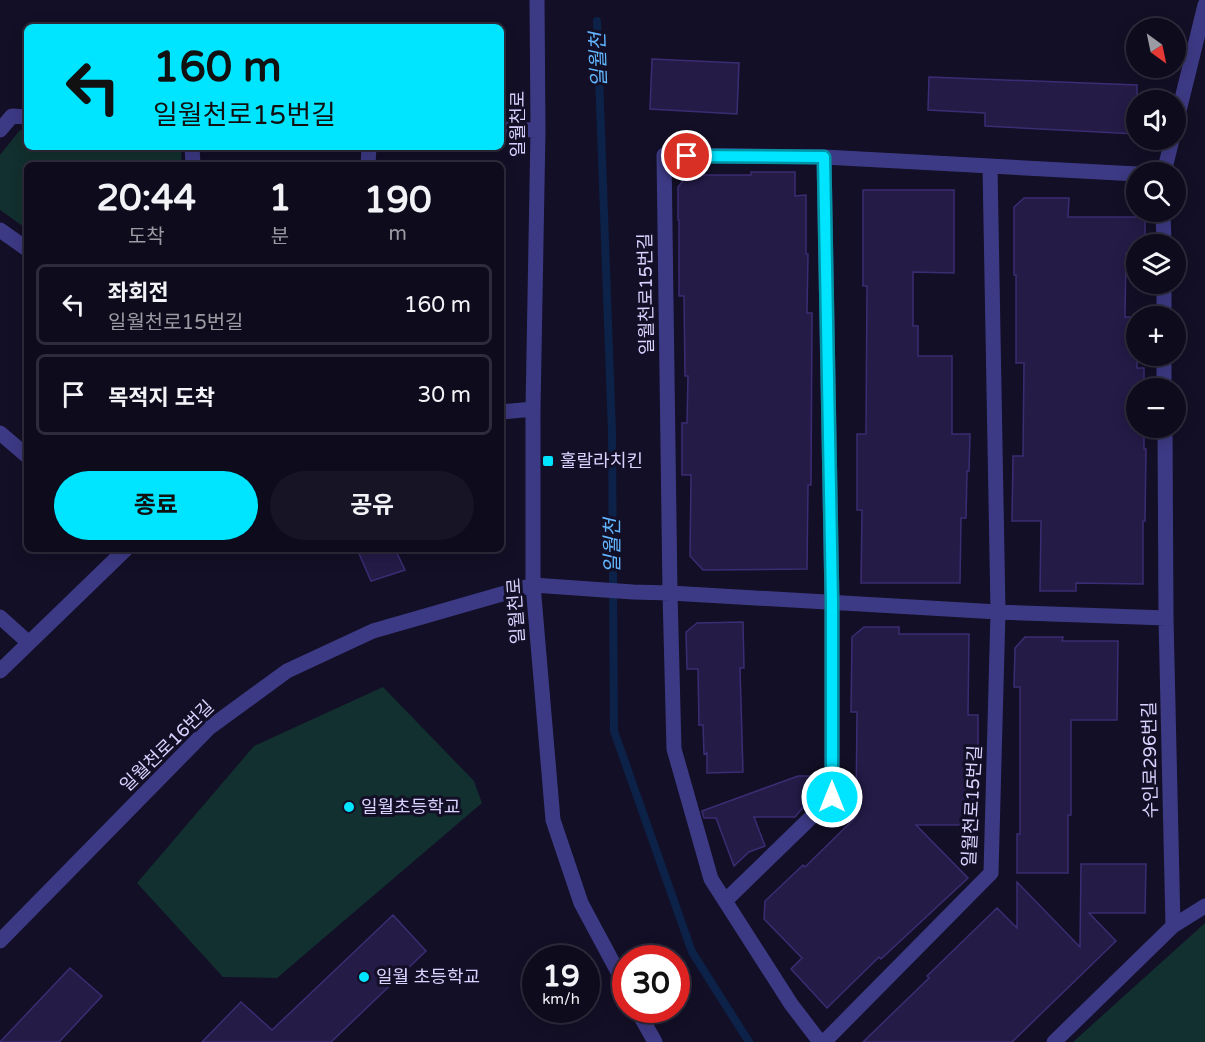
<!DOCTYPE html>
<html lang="ko">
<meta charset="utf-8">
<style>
body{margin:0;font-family:"Varela Round","Noto Sans KR",sans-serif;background:#171425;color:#f1f3f6;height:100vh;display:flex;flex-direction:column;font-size:22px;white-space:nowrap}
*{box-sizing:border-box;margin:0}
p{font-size:20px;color:#9b9ba3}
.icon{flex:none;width:33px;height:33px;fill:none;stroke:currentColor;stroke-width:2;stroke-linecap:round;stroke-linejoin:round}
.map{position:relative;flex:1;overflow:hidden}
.side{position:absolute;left:24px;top:162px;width:480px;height:390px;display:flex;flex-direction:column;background:#0e0b1c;border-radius:9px;box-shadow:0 3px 15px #0003,0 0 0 2px #2e2b3b}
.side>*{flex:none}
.hud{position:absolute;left:24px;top:24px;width:480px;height:126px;border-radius:9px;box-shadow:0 3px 15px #0003,0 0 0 2px #2e2b3b;background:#00e5ff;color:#111;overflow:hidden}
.needle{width:39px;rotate:147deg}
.controls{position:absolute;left:1126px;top:18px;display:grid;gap:12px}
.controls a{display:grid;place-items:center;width:60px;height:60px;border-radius:50%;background:#0e0b1c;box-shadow:0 3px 15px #0003,0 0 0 2px #2e2b3b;font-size:30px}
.speed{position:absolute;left:522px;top:945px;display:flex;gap:12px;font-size:30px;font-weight:700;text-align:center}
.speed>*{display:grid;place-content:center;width:78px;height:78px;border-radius:50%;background:#0e0b1c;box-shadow:0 3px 15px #0003,0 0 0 2px #2e2b3b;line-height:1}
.speed small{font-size:15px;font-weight:400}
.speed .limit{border:9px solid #d22;background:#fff;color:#111}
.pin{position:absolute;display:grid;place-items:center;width:51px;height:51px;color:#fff;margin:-26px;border:3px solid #fff;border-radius:50%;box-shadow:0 2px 6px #0007}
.me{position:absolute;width:66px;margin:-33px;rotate:0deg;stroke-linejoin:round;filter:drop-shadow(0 0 4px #0008)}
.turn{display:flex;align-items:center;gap:21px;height:126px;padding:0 30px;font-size:27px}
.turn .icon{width:78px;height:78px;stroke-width:2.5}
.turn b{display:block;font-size:42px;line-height:51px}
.eta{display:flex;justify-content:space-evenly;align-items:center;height:102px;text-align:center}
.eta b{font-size:36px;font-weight:700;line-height:42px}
.cta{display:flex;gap:12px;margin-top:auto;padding:12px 30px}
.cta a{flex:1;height:69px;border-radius:36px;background:#00e5ff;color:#111;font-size:24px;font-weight:700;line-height:69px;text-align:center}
.cta a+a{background:#171425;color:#f1f3f6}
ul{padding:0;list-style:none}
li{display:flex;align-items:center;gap:18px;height:81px;margin:0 12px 9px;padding:0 18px;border:3px solid #2e2b3b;border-radius:9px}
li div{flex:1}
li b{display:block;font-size:22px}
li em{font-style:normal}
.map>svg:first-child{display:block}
.green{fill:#12302f}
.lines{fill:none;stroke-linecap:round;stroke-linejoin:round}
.stream{stroke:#0c2248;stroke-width:8}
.building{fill:#241b47;stroke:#3b2d73;stroke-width:1.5}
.minor{stroke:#3d3a85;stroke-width:15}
.route-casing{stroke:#0095a6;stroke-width:15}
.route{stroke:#00e5ff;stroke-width:10}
.poi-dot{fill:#00e5ff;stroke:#130f26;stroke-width:2}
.labels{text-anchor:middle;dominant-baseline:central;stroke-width:6;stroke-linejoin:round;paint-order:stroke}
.street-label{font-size:18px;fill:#d9d4ff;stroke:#130f26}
.poi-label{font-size:18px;fill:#d9d4ff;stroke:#130f26;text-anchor:start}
.water-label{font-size:20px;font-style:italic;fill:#62b6ff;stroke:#130f26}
</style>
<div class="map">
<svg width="1205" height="1042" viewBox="0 0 1205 1042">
<rect width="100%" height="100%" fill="#130f26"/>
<!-- green -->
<path class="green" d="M 20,130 L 27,131 L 27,147 L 181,147 L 182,165 L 27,165 L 27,229 L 0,210 L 0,155 Z
M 383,687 L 474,781 L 482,803 L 277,978 L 223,977 L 137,883 L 254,746 Z
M 1205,923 L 1205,1042 L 1073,1042 Z"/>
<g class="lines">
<!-- stream -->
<path class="stream" d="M 597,21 L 612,433 L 614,731 L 692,952 L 749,1042"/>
</g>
<!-- building -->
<path class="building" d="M 652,59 L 739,63 L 737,114 L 650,109 Z
M 929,77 L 1137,85 L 1137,134 L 985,126 L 985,113 L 928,110 Z
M 751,172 L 795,172 L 795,196 L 806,195 L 806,254 L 808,254 L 807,313 L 812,313 L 811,485 L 808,485 L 807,569 L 703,570 L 690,556 L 691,475 L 682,475 L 682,423 L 687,423 L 688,376 L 685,376 L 684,296 L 679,296 L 679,220 L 678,220 L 678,187 L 688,175 L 751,175 Z
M 863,190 L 954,190 L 954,273 L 913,272 L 913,326 L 918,326 L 918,356 L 952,356 L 952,434 L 970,434 L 969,471 L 967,471 L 966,518 L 961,518 L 960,583 L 861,583 L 862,510 L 857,510 L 857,434 L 866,434 L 867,286 L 863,286 Z
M 1024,198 L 1069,198 L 1068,217 L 1145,217 L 1145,244 L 1137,244 L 1137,253 L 1126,253 L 1125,317 L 1137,317 L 1137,368 L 1144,368 L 1144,388 L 1137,388 L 1137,428 L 1144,428 L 1144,449 L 1146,449 L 1145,521 L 1143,521 L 1143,584 L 1076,583 L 1076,591 L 1040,591 L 1041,521 L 1012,521 L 1013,456 L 1023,456 L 1024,363 L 1016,363 L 1016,275 L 1014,275 L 1014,207 Z
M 357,549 L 395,549 L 405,570 L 371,581 Z
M 743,622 L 744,668 L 740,668 L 743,772 L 707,773 L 707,753 L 704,754 L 703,725 L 699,725 L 698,669 L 687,669 L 686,632 L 697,623 Z
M 864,627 L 899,627 L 899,634 L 969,634 L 968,715 L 978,715 L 978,825 L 916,825 L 968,878 L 881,959 L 879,957 L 827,1008 L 791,969 L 802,958 L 764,919 L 765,901 L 803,865 L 805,867 L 856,817 L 856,814 L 859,811 L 856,812 L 857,712 L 851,712 L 852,637 Z
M 1025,637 L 1063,637 L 1062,641 L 1118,641 L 1117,720 L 1071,720 L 1071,815 L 1068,815 L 1068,873 L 1017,873 L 1017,834 L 1020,834 L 1020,687 L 1014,687 L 1015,648 Z
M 798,776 L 822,776 L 822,785 L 795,817 L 754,817 L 765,846 L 749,852 L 734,866 L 716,818 L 704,818 L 702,811 Z
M 1081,864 L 1146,864 L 1145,913 L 1089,913 L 1116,941 L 1012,1042 L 863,1042 L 929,978 L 927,976 L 997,908 L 1017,928 L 1017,882 L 1080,947 Z
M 393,915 L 426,951 L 331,1042 L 202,1042 L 241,1002 L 272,1030 Z
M 70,968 L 102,996 L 59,1042 L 0,1042 Z"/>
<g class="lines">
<!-- minor -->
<path class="minor" d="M 537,0 L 538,130 L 533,409 L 533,585 L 553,820 L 581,903 L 626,987
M 1176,123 L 1205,5
M 501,129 L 538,130
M 0,130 L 12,116 L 27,117
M 192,147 L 193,165
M 368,165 L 369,147
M 1164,172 L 1172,140
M 1137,174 L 824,157 L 664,155 L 670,593 L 998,612 L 1166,618
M 1163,212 L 1164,244
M 0,230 L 27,249
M 1164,284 L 1164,316
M 1164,356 L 1164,388
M 501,412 L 533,409
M 0,433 L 27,456
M 0,617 L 29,643
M 0,671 L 126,549
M 725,901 L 832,797 L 832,602 L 824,157
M 1173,926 L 1205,906
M 0,941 L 209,728 L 287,671 L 373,631 L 533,585 L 633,592 L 670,593 L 674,749 L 711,879 L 791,1004 L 820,1042
M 637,1010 L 655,1042
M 824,1042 L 991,873 L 998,612 L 990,166
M 1054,1042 L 1173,926 L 1166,618 L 1165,428"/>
</g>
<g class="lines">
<defs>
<path id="route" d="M 687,156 L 824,157 L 832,602 L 832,797"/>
</defs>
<!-- route casing -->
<use href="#route" class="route-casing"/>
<!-- route -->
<use href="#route" class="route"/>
</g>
<!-- markers -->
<g class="poi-dot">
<rect x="542" y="455" width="12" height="12" rx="3"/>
<circle cx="349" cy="807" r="6"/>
<circle cx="364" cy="977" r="6"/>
</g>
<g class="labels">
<!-- street labels -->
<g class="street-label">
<text transform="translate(518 124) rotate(-90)">일월천로</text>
<text transform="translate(646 294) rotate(-91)">일월천로15번길</text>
<text transform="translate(516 611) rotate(-94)">일월천로</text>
<text transform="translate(167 746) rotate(-44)">일월천로16번길</text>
<text transform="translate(1150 760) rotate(-91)">수인로296번길</text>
<text transform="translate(972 806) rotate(-87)">일월천로15번길</text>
</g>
<!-- poi labels -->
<g class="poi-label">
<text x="560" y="461">훌랄라치킨</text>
<text x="361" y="807">일월초등학교</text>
<text x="376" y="977">일월 초등학교</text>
</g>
<!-- water labels -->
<g class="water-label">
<text transform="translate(599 60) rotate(-92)">일월천</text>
<text transform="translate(613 546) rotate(-90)">일월천</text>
</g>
</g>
</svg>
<div class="controls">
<a><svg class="needle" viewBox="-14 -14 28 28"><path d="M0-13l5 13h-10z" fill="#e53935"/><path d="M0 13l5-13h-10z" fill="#9b9ba3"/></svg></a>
<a><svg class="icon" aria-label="sound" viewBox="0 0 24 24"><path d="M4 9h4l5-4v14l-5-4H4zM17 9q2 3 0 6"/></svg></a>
<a><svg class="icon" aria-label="search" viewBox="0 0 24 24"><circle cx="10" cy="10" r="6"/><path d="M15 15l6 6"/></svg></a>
<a><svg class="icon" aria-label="layers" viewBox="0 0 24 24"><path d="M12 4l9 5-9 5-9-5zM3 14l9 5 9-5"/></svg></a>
<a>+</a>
<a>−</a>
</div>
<div class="speed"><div>19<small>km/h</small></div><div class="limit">30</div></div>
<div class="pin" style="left:687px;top:156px;background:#d93025"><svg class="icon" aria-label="arrive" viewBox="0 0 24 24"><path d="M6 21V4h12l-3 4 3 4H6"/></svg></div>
<svg class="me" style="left:832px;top:797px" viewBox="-20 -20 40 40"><circle r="17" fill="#00e5ff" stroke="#fff" stroke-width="3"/><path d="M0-11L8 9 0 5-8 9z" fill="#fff"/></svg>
<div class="hud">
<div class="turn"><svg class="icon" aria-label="left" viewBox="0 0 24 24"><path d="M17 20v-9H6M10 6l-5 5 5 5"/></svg><div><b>160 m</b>일월천로15번길</div></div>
</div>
<section class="side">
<div class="eta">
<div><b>20:44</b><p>도착</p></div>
<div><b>1</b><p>분</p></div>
<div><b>190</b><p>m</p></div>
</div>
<ul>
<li><svg class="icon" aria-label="left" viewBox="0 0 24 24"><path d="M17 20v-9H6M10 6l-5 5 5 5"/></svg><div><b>좌회전</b><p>일월천로15번길</p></div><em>160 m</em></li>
<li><svg class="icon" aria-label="arrive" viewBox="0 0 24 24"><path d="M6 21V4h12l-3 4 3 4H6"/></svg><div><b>목적지 도착</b></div><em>30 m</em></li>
</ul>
<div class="cta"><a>종료</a><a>공유</a></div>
</section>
</div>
